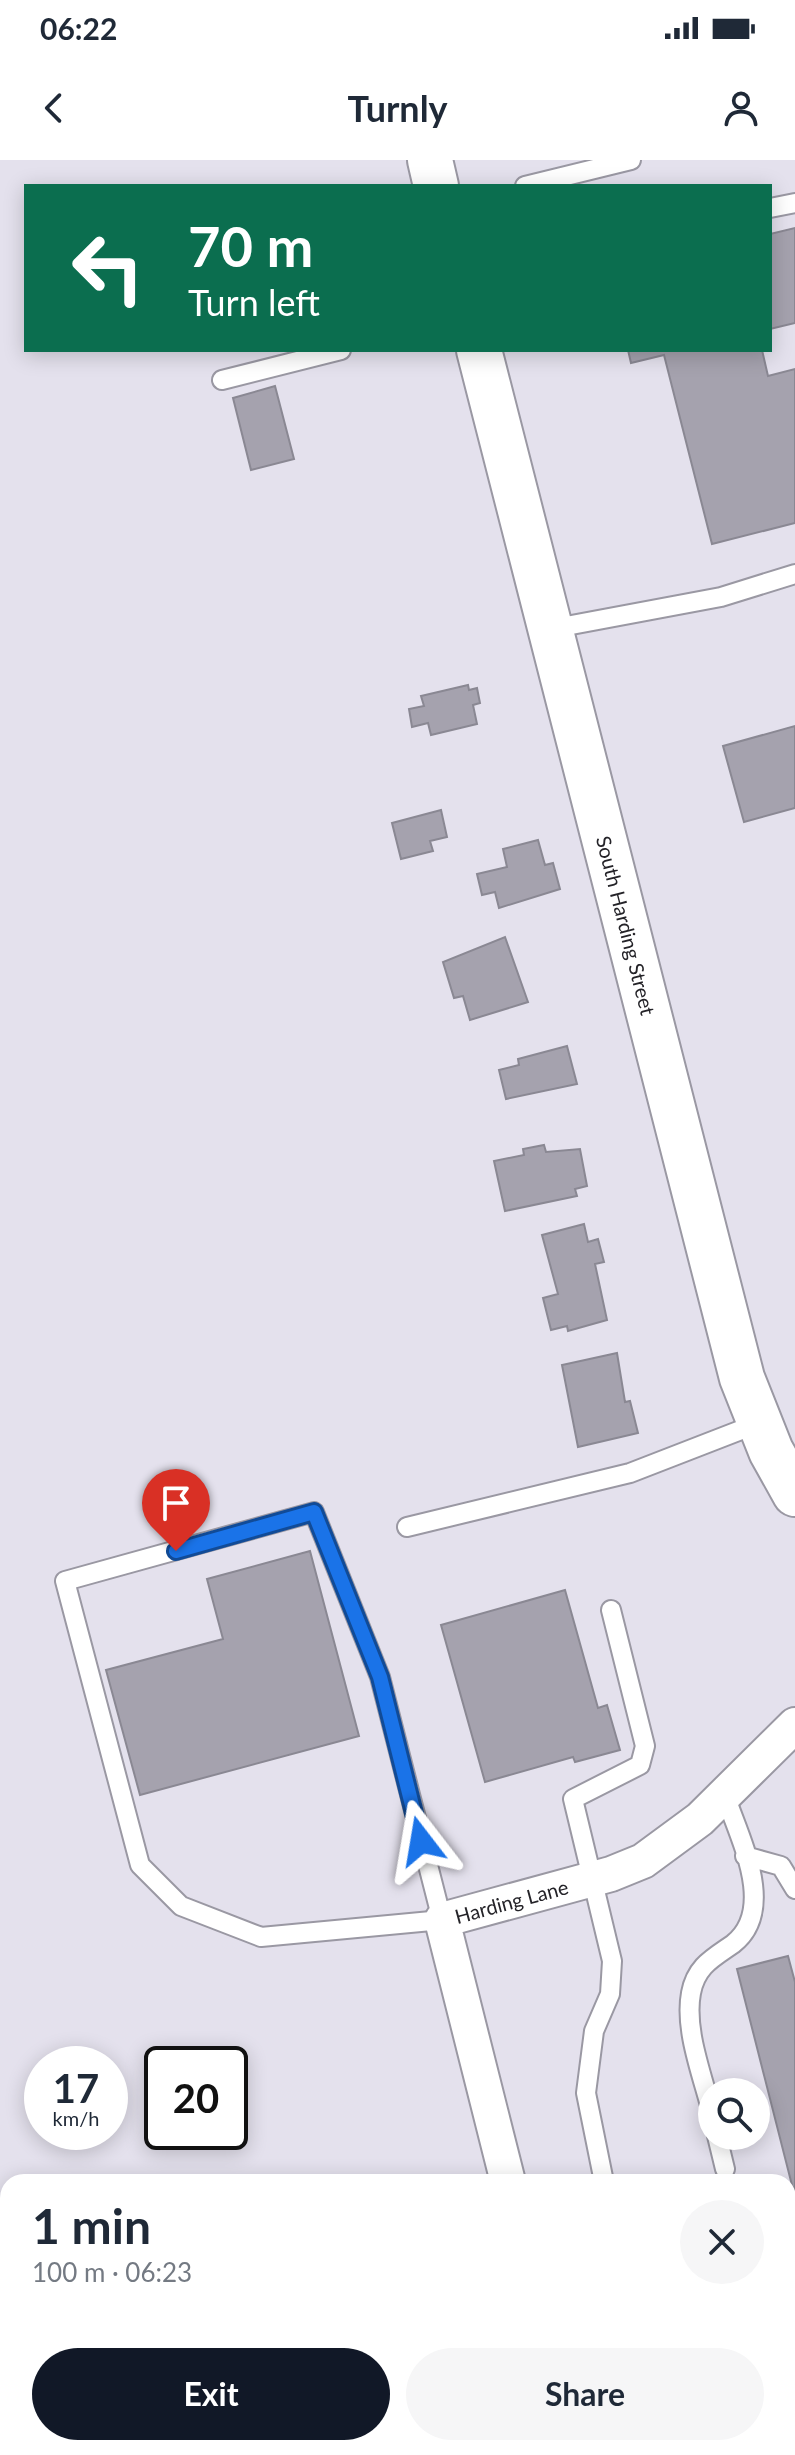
<!DOCTYPE html>
<meta charset="utf-8">
<style>
body{margin:0;font-family:Lato,sans-serif;background:#f6f6f7;color:#1f2937;height:100vh;display:flex;flex-direction:column;font-size:30px;white-space:nowrap}
*{box-sizing:border-box;margin:0}
p{font-size:26px;color:#747a83}
.icon{flex:none;width:44px;height:44px;fill:none;stroke:currentColor;stroke-width:2;stroke-linecap:round;stroke-linejoin:round}
.map{position:relative;flex:1;overflow:hidden}
.sheet{position:absolute;left:0px;top:2014px;width:796px;height:282px;display:flex;flex-direction:column;background:#fff;border-radius:24px 24px 0 0;box-shadow:0 4px 20px #0003}
.sheet>*{flex:none}
.hud{position:absolute;left:24px;top:24px;width:748px;height:168px;border-radius:0px;box-shadow:0 4px 20px #0003;background:#0b6e4f;color:#fff;overflow:hidden}
.tools{position:absolute;left:698px;top:1918px;display:grid;gap:16px}
.tools a{display:grid;place-items:center;width:72px;height:72px;border-radius:50%;background:#fff;box-shadow:0 4px 20px #0003;font-size:40px}
.speed{position:absolute;left:24px;top:1886px;display:flex;gap:16px;font-size:40px;font-weight:700;text-align:center}
.speed>*{display:grid;place-content:center;width:104px;height:104px;border-radius:50%;background:#fff;box-shadow:0 4px 20px #0003;line-height:1}
.speed small{font-size:20px;font-weight:400}
.speed .limit{border:4px solid #111;border-radius:12px;background:#fff;color:#111}
.pin{position:absolute;display:grid;place-items:center;width:68px;height:68px;color:#fff;margin:-82px -34px;border-radius:50% 50% 50% 0;rotate:-45deg;box-shadow:0 0 8px #0007}
.pin .icon{rotate:45deg}
.me{position:absolute;width:88px;margin:-44px;rotate:346deg;stroke-linejoin:round;filter:drop-shadow(0 0 6px #0008)}
.turn{display:flex;align-items:center;gap:28px;height:168px;padding:0 32px;font-size:36px}
.turn .icon{width:104px;height:104px;stroke-width:2.5}
.turn b{display:block;font-size:56px;line-height:68px}
.round{display:grid;place-items:center;flex:none;width:84px;height:84px;border-radius:42px;background:#f6f6f7}
.headline{display:flex;align-items:center;justify-content:space-between;height:136px;padding:0 32px}
h1{font-size:48px;font-weight:700;line-height:60px}
.primary-button{display:flex;gap:16px;margin-top:auto;padding:16px 32px}
.primary-button a{flex:1;height:92px;border-radius:48px;background:#111827;color:#fff;font-size:32px;font-weight:700;line-height:92px;text-align:center}
.primary-button a+a{background:#f6f6f7;color:#1f2937}
.status{display:flex;justify-content:space-between;align-items:center;height:56px;padding:0 40px;background:#fff;direction:ltr}
.status svg{height:22px;fill:currentColor}
header{display:flex;justify-content:space-between;align-items:center;height:104px;padding:0 32px;background:#fff;font-size:36px;font-weight:700}
.map>svg:first-child{display:block}
.building{fill:#a5a2ae;stroke:#8a8893;stroke-width:2}
.lines{fill:none;stroke-linecap:round;stroke-linejoin:round}
.service-casing{stroke:#9a98a3;stroke-width:22}
.minor-casing{stroke:#9a98a3;stroke-width:38}
.tertiary-casing{stroke:#9a98a3;stroke-width:48}
.service{stroke:#fff;stroke-width:18}
.minor{stroke:#fff;stroke-width:34}
.tertiary{stroke:#fff;stroke-width:44}
.route-casing{stroke:#114b97;stroke-width:20}
.route{stroke:#1a73e8;stroke-width:14}
.labels{text-anchor:middle;dominant-baseline:central;stroke-width:7;stroke-linejoin:round;paint-order:stroke}
.street-label{font-size:20px;fill:#242328;stroke:#e4e1ed}
</style>
<div class="status"><b>06:22</b><svg viewBox="0 0 49 12"><path d="M0 12V9h3v3zM5 12V6h3v6zM10 12V3h3v9zM15 12V0h3v12zM26 1h20v11H26zM47 4h2v5h-2z"/></svg></div>
<header><svg class="icon" aria-label="back" viewBox="0 0 24 24"><path d="M15 5l-7 7 7 7"/></svg>Turnly<svg class="icon" aria-label="person" viewBox="0 0 24 24"><circle cx="12" cy="8" r="4"/><path d="M4 21q1-7 8-7t8 7"/></svg></header>
<div class="map">
<svg width="795" height="2295" viewBox="0 0 795 2295">
<rect width="100%" height="100%" fill="#e4e1ed"/>
<!-- building -->
<path class="building" d="M 795,68 L 795,163 L 770,169 L 770,74 Z
M 628,190 L 762,190 L 768,216 L 795,209 L 795,363 L 712,384 L 664,195 L 631,203 Z
M 275,226 L 294,299 L 251,310 L 233,238 Z
M 468,525 L 469,530 L 477,528 L 480,543 L 473,545 L 477,564 L 431,575 L 428,563 L 412,567 L 409,549 L 424,546 L 421,536 Z
M 795,566 L 795,648 L 744,662 L 723,586 Z
M 441,650 L 447,677 L 430,681 L 433,691 L 401,699 L 392,663 Z
M 538,680 L 545,705 L 553,703 L 560,729 L 499,748 L 495,732 L 482,735 L 477,714 L 507,707 L 503,689 Z
M 505,777 L 528,842 L 470,860 L 463,836 L 454,838 L 443,802 Z
M 567,886 L 577,924 L 506,939 L 499,910 L 519,905 L 518,899 Z
M 544,985 L 546,992 L 580,989 L 587,1026 L 575,1029 L 577,1036 L 505,1051 L 494,1001 L 524,995 L 523,989 Z
M 584,1064 L 588,1082 L 598,1079 L 604,1102 L 595,1104 L 607,1160 L 568,1171 L 567,1166 L 551,1170 L 543,1138 L 558,1134 L 542,1075 Z
M 617,1193 L 625,1242 L 630,1241 L 638,1273 L 578,1287 L 562,1205 Z
M 310,1391 L 359,1576 L 140,1635 L 106,1510 L 223,1479 L 207,1419 Z
M 565,1430 L 598,1548 L 607,1545 L 620,1590 L 575,1602 L 573,1597 L 485,1622 L 441,1465 Z
M 788,1796 L 795,1822 L 795,2037 L 737,1809 Z"/>
<g class="lines">
<defs>
<path id="service" d="M 525,26 L 631,0
M 770,48 L 795,43
M 222,220 L 341,190
M 550,469 L 721,437 L 795,414
M 314,1352 L 380,1517 L 442,1760 L 261,1777 L 181,1746 L 140,1705 L 65,1421 Z
M 407,1367 L 630,1313 L 759,1263
M 745,1696 L 781,1706 L 795,1729
M 712,1953 C 703,1917 684,1870 691,1833 C 696,1806 713,1798 733,1784 C 778,1749 738,1675 725,1635
M 717,1976 L 725,2009
M 604,2022 L 586,1933 L 594,1871 L 610,1834 L 612,1801 L 573,1639 L 640,1605 L 645,1586 L 611,1450
M 788,2175 L 795,2168
M 788,2207 L 795,2205
M 739,2288 L 759,2295
M 615,2295 L 623,2288"/>
<g id="minor">
<path id="s1" d="M 508,2022 L 442,1760 L 611,1714 L 643,1701 L 700,1659 L 795,1565"/>
<path d="M 526,2295 L 527,2288"/>
</g>
<g id="tertiary">
<path d="M 430,0 L 436,26"/>
<path id="s2" d="M 479,190 L 742,1218 L 771,1291 L 795,1334"/>
</g>
</defs>
<!-- service casing -->
<use href="#service" class="service-casing"/>
<!-- minor casing -->
<use href="#minor" class="minor-casing"/>
<!-- tertiary casing -->
<use href="#tertiary" class="tertiary-casing"/>
<!-- service -->
<use href="#service" class="service"/>
<!-- minor -->
<use href="#minor" class="minor"/>
<!-- tertiary -->
<use href="#tertiary" class="tertiary"/>
</g>
<g class="lines">
<defs>
<path id="route" d="M 176,1391 L 314,1352 L 380,1517 L 421,1681"/>
</defs>
<!-- route casing -->
<use href="#route" class="route-casing"/>
<!-- route -->
<use href="#route" class="route"/>
</g>
<g class="labels">
<!-- street labels -->
<g class="street-label">
<text stroke="none"><textPath href="#s2" startOffset="594">South Harding Street</textPath></text>
<text stroke="none"><textPath href="#s1" startOffset="342">Harding Lane</textPath></text>
</g>
</g>
</svg>
<div class="tools">
<a><svg class="icon" aria-label="search" viewBox="0 0 24 24"><circle cx="10" cy="10" r="6"/><path d="M15 15l6 6"/></svg></a>
</div>
<div class="speed"><div>17<small>km/h</small></div><div class="limit">20</div></div>
<div class="pin" style="left:176px;top:1391px;background:#d93025"><svg class="icon" aria-label="arrive" viewBox="0 0 24 24"><path d="M6 21V4h12l-3 4 3 4H6"/></svg></div>
<svg class="me" style="left:421px;top:1681px" viewBox="-20 -20 40 40"><path d="M0-17L14 15 0 8-14 15z" fill="#1a73e8" stroke="#fff" stroke-width="4"/></svg>
<div class="hud">
<div class="turn"><svg class="icon" aria-label="left" viewBox="0 0 24 24"><path d="M17 20v-9H6M10 6l-5 5 5 5"/></svg><div><b>70 m</b>Turn left</div></div>
</div>
<section class="sheet">
<div class="headline"><div><h1>1 min</h1><p>100 m · 06:23</p></div><a class="round"><svg class="icon" aria-label="close" viewBox="0 0 24 24"><path d="M6 6l12 12M18 6L6 18"/></svg></a></div>
<div class="primary-button"><a>Exit</a><a>Share</a></div>
</section>
</div>
